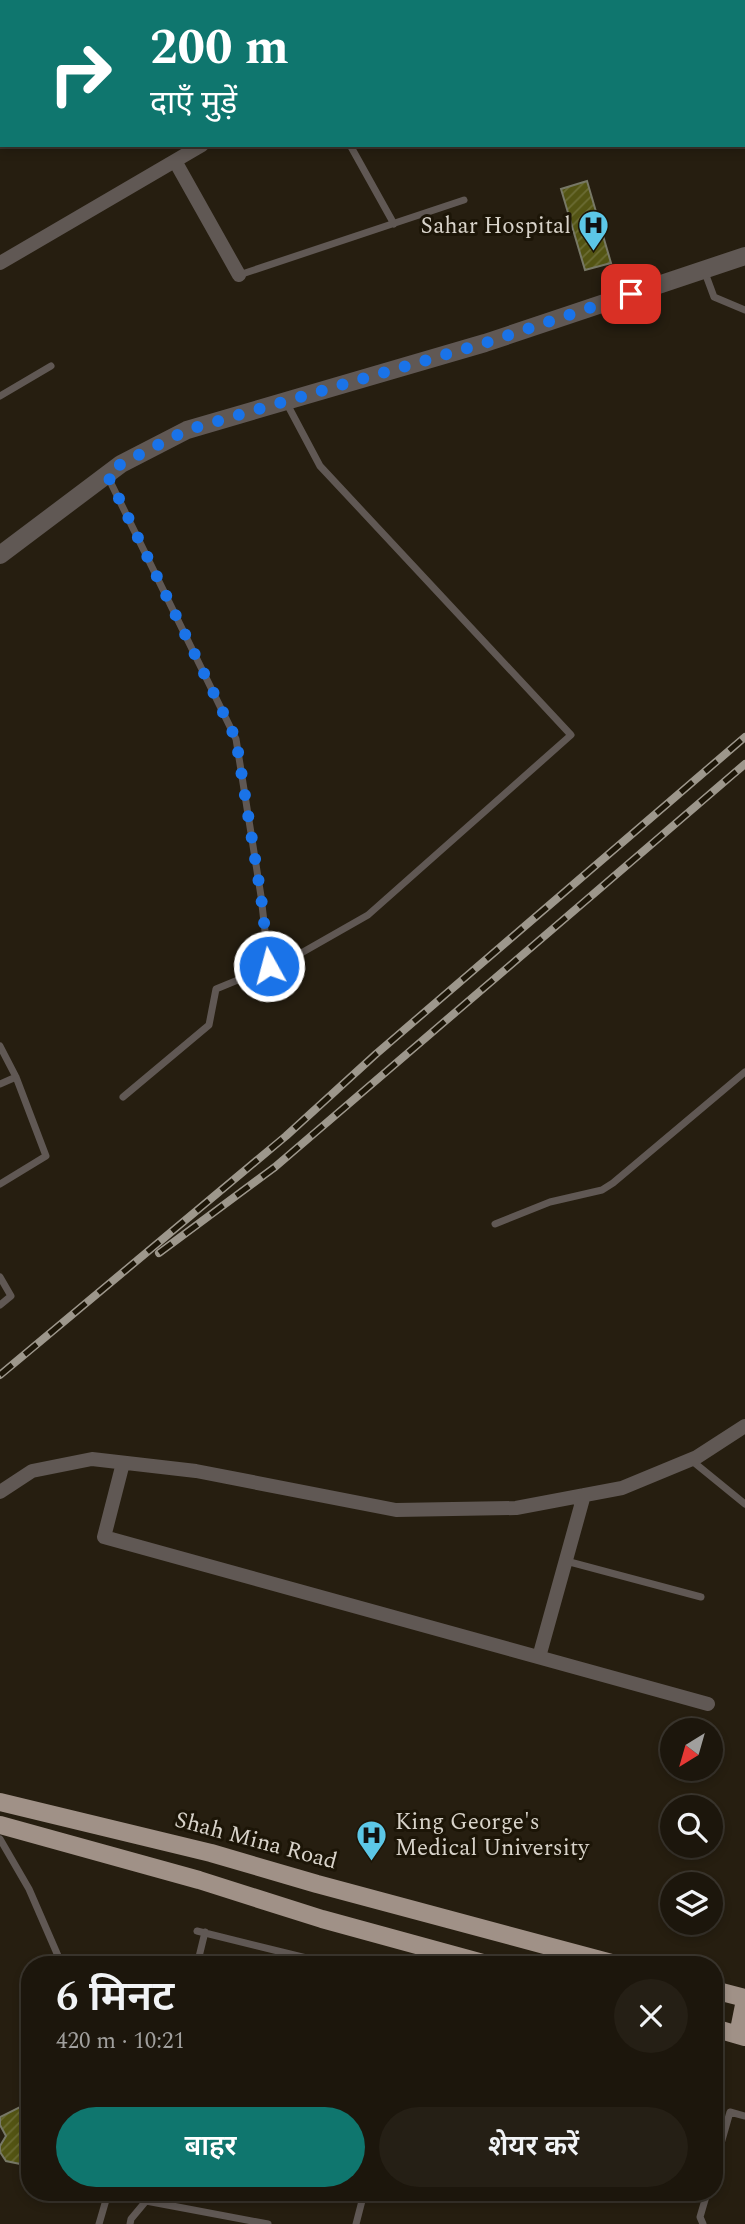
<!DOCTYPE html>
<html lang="hi">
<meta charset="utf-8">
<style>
body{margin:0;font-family:Spectral,"Noto Sans Devanagari",serif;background:#251f15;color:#f1f3f6;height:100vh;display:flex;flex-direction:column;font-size:26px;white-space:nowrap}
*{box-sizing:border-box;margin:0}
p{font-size:23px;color:#a09f9d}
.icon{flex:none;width:38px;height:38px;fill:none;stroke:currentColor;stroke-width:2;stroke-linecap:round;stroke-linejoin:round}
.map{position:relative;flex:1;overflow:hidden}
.sheet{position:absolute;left:21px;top:1956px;width:702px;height:245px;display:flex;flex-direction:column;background:#1c160c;border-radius:28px;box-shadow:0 4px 10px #0003,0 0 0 2px #3a352d}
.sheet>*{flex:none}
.guide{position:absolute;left:0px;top:0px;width:746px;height:147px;box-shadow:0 4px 10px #0003,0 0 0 2px #3a352d;background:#0f766e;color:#fff;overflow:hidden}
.needle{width:46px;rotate:217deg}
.tools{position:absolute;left:660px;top:1718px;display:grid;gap:14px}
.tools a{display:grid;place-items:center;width:63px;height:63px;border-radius:50%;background:#1c160c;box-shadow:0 4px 10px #0003,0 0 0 2px #3a352d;font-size:35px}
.pin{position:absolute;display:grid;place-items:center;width:60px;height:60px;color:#fff;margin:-30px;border-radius:14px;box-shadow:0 4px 10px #0006}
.me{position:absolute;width:77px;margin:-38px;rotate:353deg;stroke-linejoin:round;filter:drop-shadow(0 0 5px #0008)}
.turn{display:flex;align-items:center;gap:24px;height:147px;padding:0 35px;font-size:32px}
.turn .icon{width:91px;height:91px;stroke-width:2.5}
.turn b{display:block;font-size:49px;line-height:60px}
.round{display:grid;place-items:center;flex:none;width:74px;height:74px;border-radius:37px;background:#251f15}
.summary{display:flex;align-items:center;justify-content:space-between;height:119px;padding:0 35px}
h1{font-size:42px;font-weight:600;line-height:52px}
.primary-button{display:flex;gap:14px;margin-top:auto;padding:14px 35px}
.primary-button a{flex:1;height:80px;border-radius:42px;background:#0f766e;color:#fff;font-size:28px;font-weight:600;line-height:80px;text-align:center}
.primary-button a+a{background:#251f15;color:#f1f3f6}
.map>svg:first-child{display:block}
.building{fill:url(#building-hatch);stroke:#777866;stroke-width:2}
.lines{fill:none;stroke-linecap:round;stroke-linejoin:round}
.service{stroke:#605854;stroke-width:7}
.minor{stroke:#605854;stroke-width:14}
.tertiary{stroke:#605854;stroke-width:18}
.primary{stroke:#a09187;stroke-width:18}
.rail-casing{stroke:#9d978c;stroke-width:8}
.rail{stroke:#1c1507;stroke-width:5;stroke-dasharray:16;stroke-linecap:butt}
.route{stroke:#1a73e8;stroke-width:12;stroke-dasharray:0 21.6}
.labels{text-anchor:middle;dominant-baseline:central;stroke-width:6;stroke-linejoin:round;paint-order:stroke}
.poi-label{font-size:23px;fill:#d8d3ca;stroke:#1c1507;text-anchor:end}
.street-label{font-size:23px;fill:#d8d3ca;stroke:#1c1507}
</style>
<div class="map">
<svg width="745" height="2224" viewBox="0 0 745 2224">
<defs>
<pattern id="building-hatch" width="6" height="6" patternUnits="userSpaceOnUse" patternTransform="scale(1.75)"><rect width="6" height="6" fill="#535413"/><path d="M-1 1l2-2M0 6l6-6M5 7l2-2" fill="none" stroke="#6b6c34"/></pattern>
</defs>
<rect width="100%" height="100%" fill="#261e10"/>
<!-- building -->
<path class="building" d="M 587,181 L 611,263 L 585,270 L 561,189 Z
M 30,2102 L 30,2166 L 6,2161 L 0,2152 L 0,2146 L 6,2136 L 0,2125 L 0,2117 Z"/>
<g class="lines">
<!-- service -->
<path class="service" d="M 17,2 L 20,0
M 0,11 L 2,10
M 0,143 L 2,142
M 350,145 L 394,224
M 704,270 L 714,297 L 745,310
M 239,275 L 464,200
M 0,396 L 51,366
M 107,475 L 236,739 L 261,896 L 269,966
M 0,1046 L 16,1077
M 0,1084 L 16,1077 L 46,1156 L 0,1184
M 123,1097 L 209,1025 L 216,989 L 296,956 L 368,915 L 571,735 L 320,466 L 286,402
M 495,1224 L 550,1202 L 602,1190 L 613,1183 L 745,1072
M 0,1277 L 11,1296 L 0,1305
M 691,1460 L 745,1504
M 566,1561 L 701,1597
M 0,1839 L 29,1889 L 62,1965
M 197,1931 L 335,1965
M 197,1965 L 205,1932
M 714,2168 L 730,2112 L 745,2116
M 147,2193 L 146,2201 L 268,2224
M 99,2224 L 108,2193
M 130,2224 L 131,2219 L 146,2201
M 356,2224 L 364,2193
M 703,2224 L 700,2217 L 707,2193"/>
<!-- minor -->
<path class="minor" d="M 418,2 L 421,0
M 744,12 L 745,12
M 175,161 L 239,275
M 0,263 L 202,145
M 123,1463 L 104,1537 L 708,1704
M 0,1492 L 32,1471 L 92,1459 L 196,1471 L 396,1510 L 516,1508 L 622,1488 L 697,1457 L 745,1426
M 539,1657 L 584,1495"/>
<!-- tertiary -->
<path class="tertiary" d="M 0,555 L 121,464 L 187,430 L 485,343 L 745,256"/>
<!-- primary -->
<path class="primary" d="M 0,1802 L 211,1853 L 317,1884 L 619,1965
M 0,1825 L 199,1880 L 322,1919 L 490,1965
M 714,1990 L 745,1998
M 714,2028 L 745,2037
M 738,2035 L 745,2000"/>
<defs>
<path id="rail" d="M 159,1253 L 275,1167 L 745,764
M 0,1375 L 286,1136 L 376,1054 L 745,737"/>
</defs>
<!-- rail casing -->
<use href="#rail" class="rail-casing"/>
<!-- rail -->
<use href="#rail" class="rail"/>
</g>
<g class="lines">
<!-- route -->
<path class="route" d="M 269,966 L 261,896 L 236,739 L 107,474 L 121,464 L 187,430 L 485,343 L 631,294"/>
</g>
<!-- icons -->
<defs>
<symbol id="hospital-pin" viewBox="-11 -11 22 30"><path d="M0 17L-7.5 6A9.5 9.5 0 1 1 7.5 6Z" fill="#5cc7e7" stroke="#1c1507"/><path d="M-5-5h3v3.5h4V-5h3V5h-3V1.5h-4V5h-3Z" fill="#111"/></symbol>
</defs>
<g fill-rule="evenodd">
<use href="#hospital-pin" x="576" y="208" width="35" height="47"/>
<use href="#hospital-pin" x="354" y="1818" width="35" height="47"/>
</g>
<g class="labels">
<!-- poi labels -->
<g class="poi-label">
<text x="571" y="226">Sahar Hospital</text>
<text x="395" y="1822" text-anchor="start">King George's<tspan x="395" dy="26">Medical University</tspan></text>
</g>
<!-- street labels -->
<g class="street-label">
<text transform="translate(256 1841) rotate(15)">Shah Mina Road</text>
</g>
</g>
</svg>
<div class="tools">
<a><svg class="needle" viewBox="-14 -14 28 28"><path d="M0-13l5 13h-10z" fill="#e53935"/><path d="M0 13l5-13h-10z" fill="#a09f9d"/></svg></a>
<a><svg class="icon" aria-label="search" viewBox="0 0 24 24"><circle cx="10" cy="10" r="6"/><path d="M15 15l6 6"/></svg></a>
<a><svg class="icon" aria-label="layers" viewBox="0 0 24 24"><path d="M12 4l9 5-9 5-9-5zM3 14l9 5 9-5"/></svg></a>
</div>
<div class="pin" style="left:631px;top:294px;background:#d93025"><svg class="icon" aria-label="arrive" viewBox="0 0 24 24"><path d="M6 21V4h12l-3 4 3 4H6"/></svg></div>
<svg class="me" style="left:269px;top:966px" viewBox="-20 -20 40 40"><circle r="17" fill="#1a73e8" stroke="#fff" stroke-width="3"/><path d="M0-11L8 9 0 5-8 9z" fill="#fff"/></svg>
<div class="guide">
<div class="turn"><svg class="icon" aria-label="right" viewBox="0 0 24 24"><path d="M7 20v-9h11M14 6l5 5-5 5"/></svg><div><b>200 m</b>दाएँ मुड़ें</div></div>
</div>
<section class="sheet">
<div class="summary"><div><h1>6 मिनट</h1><p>420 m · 10:21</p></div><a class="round"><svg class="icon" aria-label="close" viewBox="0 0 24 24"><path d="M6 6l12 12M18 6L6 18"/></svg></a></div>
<div class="primary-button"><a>बाहर</a><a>शेयर करें</a></div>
</section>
</div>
